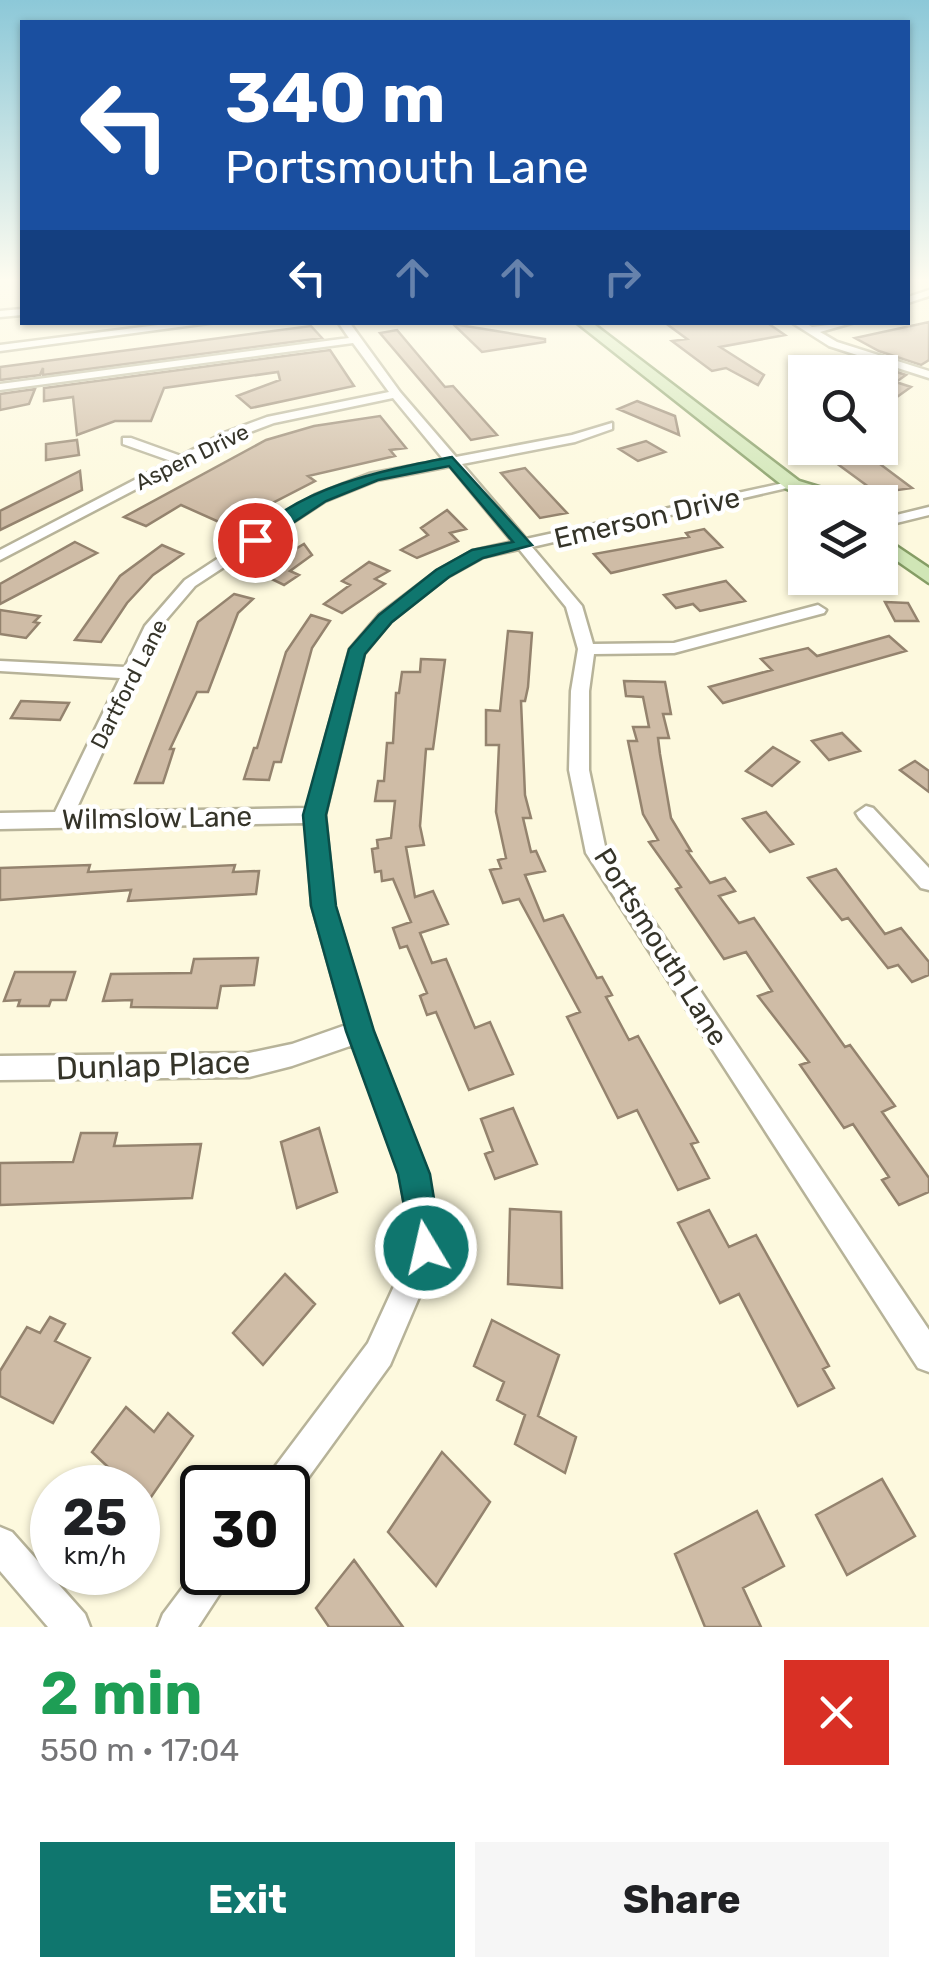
<!DOCTYPE html>
<meta charset="utf-8">
<style>
body{margin:0;font-family:Rubik,sans-serif;background:#f6f6f6;color:#202124;height:100vh;display:flex;flex-direction:column;font-size:38px;white-space:nowrap}
*{box-sizing:border-box;margin:0}
p{font-size:32px;color:#757577}
.icon{flex:none;width:55px;height:55px;fill:none;stroke:currentColor;stroke-width:2;stroke-linecap:round;stroke-linejoin:round}
.map{position:relative;height:1627px;overflow:hidden}
.side{display:flex;flex-direction:column;background:#fff;flex:1}
.side>*{flex:none}
.top-card{position:absolute;left:20px;top:20px;width:890px;height:305px;border-radius:0px;box-shadow:0 2px 8px #0004;background:#1a4fa0;color:#fff;overflow:hidden}
.controls{position:absolute;left:788px;top:355px;display:grid;gap:20px}
.controls a{display:grid;place-items:center;width:110px;height:110px;border-radius:0px;background:#fff;box-shadow:0 2px 8px #0004;font-size:50px}
.speed{position:absolute;left:30px;top:1465px;display:flex;gap:20px;font-size:50px;font-weight:700;text-align:center}
.speed>*{display:grid;place-content:center;width:130px;height:130px;border-radius:50%;background:#fff;box-shadow:0 2px 8px #0004;line-height:1}
.speed small{font-size:25px;font-weight:400}
.speed .limit{border:5px solid #111;border-radius:15px;background:#fff;color:#111}
.pin{position:absolute;display:grid;place-items:center;width:85px;height:85px;color:#fff;margin:-42px;border:5px solid #fff;border-radius:50%;box-shadow:0 2px 10px #0007}
.me{position:absolute;width:110px;margin:-55px;rotate:351deg;stroke-linejoin:round;filter:drop-shadow(0 0 8px #0008)}
.turn{display:flex;align-items:center;gap:35px;height:210px;padding:0 40px;font-size:45px}
.turn .icon{width:130px;height:130px;stroke-width:2.5}
.turn b{display:block;font-size:70px;line-height:85px}
.lanes{display:flex;align-items:center;height:95px;padding:0 40px;background:#0003;justify-content:center;gap:50px;direction:ltr}
.lanes .off{opacity:.35}
.round{display:grid;place-items:center;flex:none;width:105px;height:105px;border-radius:0px;background:#f6f6f6}
.headline{display:flex;align-items:center;justify-content:space-between;height:170px;padding:0 40px}
h1{font-size:60px;font-weight:700;line-height:75px;color:#1e9e55}
.button{display:flex;gap:20px;margin-top:auto;padding:20px 40px}
.button a{flex:1;height:115px;border-radius:0px;background:#0f766e;color:#fff;font-size:40px;font-weight:700;line-height:115px;text-align:center}
.button a+a{background:#f6f6f6;color:#202124}
.map>svg:first-child{display:block}
.building{fill:#cfbca6;stroke:#94836e;stroke-width:2.5}
.lines{fill:none;stroke-linecap:round;stroke-linejoin:round}
.minor-casing{stroke:#b7b399;stroke-width:5}
.major-casing{stroke:#859d65;stroke-width:5}
.minor{fill:#fff;fill-rule:evenodd}
.major{fill:#d0e6b6;fill-rule:evenodd}
.route{fill:#0f766e;stroke:#0a4d48;stroke-width:2.5}
.labels{text-anchor:middle;dominant-baseline:central;stroke-width:9;stroke-linejoin:round;paint-order:stroke}
.far-street-label{font-size:22px;fill:#353429;stroke:#fff}
.street-label{font-size:28px;fill:#353429;stroke:#fff}
.near-street-label{font-size:32px;fill:#353429;stroke:#fff}
</style>
<div class="map">
<svg width="929" height="1627" viewBox="0 0 929 1627">
<rect width="100%" height="100%" fill="#fdf9de"/>
<!-- building -->
<path class="building" d="M 664,322 L 766,322 L 785,335 L 720,347 L 764,375 L 758,385 L 726,368 L 712,371 L 672,341 L 687,339 Z
M 929,322 L 929,360 L 921,365 L 879,351 L 855,338 Z
M 453,324 L 545,339 L 545,342 L 482,352 Z
M 311,326 L 322,338 L 43,375 L 43,368 L 40,375 L 0,380 L 0,367 Z
M 397,330 L 445,387 L 453,386 L 497,435 L 471,440 L 380,333 Z
M 330,350 L 354,386 L 251,408 L 237,396 L 280,380 L 278,372 L 164,388 L 151,421 L 115,421 L 77,435 L 73,397 L 44,401 L 44,388 Z
M 860,360 L 906,375 L 896,382 L 911,387 L 880,409 L 880,372 L 831,372 Z
M 35,389 L 29,404 L 0,410 L 0,394 Z
M 637,401 L 675,416 L 679,435 L 618,409 Z
M 380,416 L 406,448 L 390,450 L 395,456 L 308,476 L 315,481 L 228,526 L 181,505 L 146,526 L 124,517 L 266,440 L 314,426 Z
M 77,440 L 79,455 L 46,460 L 46,444 Z
M 646,441 L 665,452 L 638,461 L 619,449 Z
M 856,453 L 864,459 L 872,458 L 912,488 L 877,493 L 828,457 Z
M 525,468 L 567,513 L 540,518 L 501,473 Z
M 80,471 L 82,490 L 0,530 L 0,511 Z
M 447,510 L 466,529 L 450,533 L 458,541 L 417,558 L 401,550 L 428,535 L 421,528 Z
M 704,529 L 722,547 L 611,573 L 594,554 L 689,537 L 686,533 Z
M 75,542 L 97,553 L 0,604 L 0,584 Z
M 304,544 L 312,555 L 290,571 L 299,575 L 284,585 L 257,572 Z
M 162,545 L 183,554 L 153,575 L 127,603 L 101,642 L 75,640 L 120,576 Z
M 369,562 L 389,571 L 375,579 L 385,584 L 342,613 L 324,604 L 350,585 L 342,581 Z
M 726,581 L 745,601 L 700,611 L 693,604 L 676,608 L 664,595 Z
M 234,594 L 253,599 L 238,613 L 208,692 L 197,692 L 170,749 L 174,749 L 163,783 L 135,783 L 198,622 Z
M 885,602 L 908,603 L 918,621 L 895,621 Z
M 0,610 L 40,616 L 34,622 L 39,623 L 26,638 L 0,634 Z
M 311,615 L 330,621 L 312,648 L 281,762 L 274,762 L 269,780 L 244,779 L 254,748 L 257,748 L 286,652 Z
M 508,631 L 532,633 L 528,687 L 525,701 L 521,701 L 525,795 L 531,818 L 523,818 L 531,852 L 536,851 L 545,871 L 525,875 L 544,921 L 563,915 L 597,978 L 602,977 L 612,995 L 606,997 L 629,1040 L 638,1036 L 698,1142 L 691,1144 L 709,1178 L 678,1190 L 637,1110 L 618,1118 L 567,1017 L 580,1012 L 519,899 L 503,903 L 490,870 L 501,868 L 498,860 L 506,858 L 496,812 L 499,745 L 486,745 L 486,710 L 500,711 Z
M 889,636 L 906,651 L 723,703 L 709,687 L 772,670 L 761,659 L 808,648 L 817,656 Z
M 421,659 L 445,660 L 433,749 L 426,749 L 420,826 L 424,845 L 406,847 L 415,897 L 433,891 L 448,924 L 420,933 L 432,963 L 446,959 L 475,1028 L 490,1022 L 513,1074 L 469,1090 L 436,1012 L 427,1015 L 420,996 L 427,993 L 407,946 L 400,948 L 393,928 L 411,922 L 393,879 L 382,881 L 381,871 L 375,872 L 372,849 L 378,848 L 377,840 L 391,838 L 395,801 L 375,801 L 378,781 L 384,781 L 387,743 L 393,743 L 396,693 L 399,693 L 402,672 L 420,672 Z
M 624,681 L 665,682 L 671,714 L 663,714 L 669,738 L 658,738 L 660,754 L 671,818 L 691,851 L 687,851 L 710,883 L 725,878 L 735,891 L 719,896 L 739,923 L 754,918 L 845,1047 L 850,1045 L 895,1106 L 882,1112 L 929,1178 L 929,1192 L 899,1205 L 882,1180 L 889,1177 L 853,1124 L 844,1128 L 800,1065 L 809,1062 L 758,996 L 772,991 L 746,952 L 724,959 L 676,889 L 681,887 L 649,842 L 658,840 L 643,814 L 628,741 L 637,741 L 633,727 L 649,727 L 643,697 L 626,696 Z
M 21,701 L 69,703 L 60,720 L 11,718 Z
M 842,733 L 860,751 L 829,760 L 812,741 Z
M 773,747 L 799,762 L 772,786 L 746,771 Z
M 915,761 L 929,771 L 929,792 L 900,770 Z
M 766,812 L 793,844 L 770,852 L 743,819 Z
M 90,865 L 88,872 L 235,865 L 233,872 L 259,871 L 256,894 L 128,901 L 131,890 L 0,900 L 0,868 Z
M 836,869 L 885,934 L 901,928 L 929,962 L 929,975 L 912,982 L 898,965 L 888,968 L 848,918 L 842,920 L 808,878 Z
M 258,958 L 254,985 L 221,986 L 217,1008 L 131,1007 L 132,1000 L 103,1001 L 111,974 L 191,973 L 194,959 Z
M 15,972 L 75,972 L 66,1000 L 51,1000 L 49,1006 L 18,1006 L 20,1000 L 4,1001 Z
M 513,1108 L 537,1164 L 495,1179 L 485,1154 L 493,1151 L 481,1119 Z
M 319,1128 L 337,1192 L 297,1208 L 281,1142 Z
M 81,1133 L 117,1133 L 114,1146 L 201,1144 L 192,1198 L 0,1205 L 0,1163 L 73,1162 Z
M 510,1209 L 561,1212 L 562,1288 L 508,1284 Z
M 709,1210 L 729,1247 L 756,1235 L 829,1366 L 823,1369 L 834,1388 L 798,1406 L 739,1294 L 720,1303 L 678,1223 Z
M 285,1274 L 315,1304 L 263,1365 L 233,1333 Z
M 50,1317 L 65,1324 L 55,1341 L 90,1358 L 53,1423 L 0,1396 L 0,1371 L 27,1327 L 40,1333 Z
M 492,1320 L 559,1355 L 538,1416 L 576,1437 L 565,1473 L 515,1444 L 525,1415 L 497,1400 L 504,1382 L 474,1366 Z
M 126,1407 L 154,1432 L 168,1413 L 193,1436 L 138,1516 L 138,1488 L 117,1488 L 122,1480 L 92,1452 Z
M 442,1452 L 490,1502 L 436,1586 L 388,1532 Z
M 882,1479 L 915,1536 L 847,1575 L 816,1515 Z
M 757,1511 L 784,1566 L 743,1588 L 761,1627 L 705,1627 L 675,1554 Z
M 354,1560 L 403,1627 L 329,1627 L 316,1608 Z"/>
<g class="lines">
<defs>
<path id="minor" d="M 929,290 L 929,296 L 908,303 L 908,297 Z
M 22,309 L 22,315 L 0,317 L 0,311 Z
M 182,322 L 216,322 L 0,351 L 0,345 Z
M 338,322 L 349,322 L 400,392 L 456,457 L 572,435 L 612,423 L 612,429 L 575,442 L 462,464 L 526,539 L 793,481 L 800,485 L 532,547 L 582,606 L 593,644 L 674,643 L 818,605 L 826,610 L 824,613 L 674,653 L 594,654 L 589,691 L 589,770 L 606,851 L 929,1330 L 929,1372 L 918,1368 L 586,853 L 569,770 L 571,691 L 578,649 L 566,607 L 519,549 L 483,557 L 447,577 L 391,621 L 364,654 L 325,815 L 334,905 L 372,1031 L 428,1174 L 440,1248 L 390,1365 L 292,1500 L 288,1502 L 288,1488 L 263,1488 L 268,1476 L 368,1343 L 412,1247 L 400,1174 L 353,1045 L 292,1066 L 249,1077 L 0,1080 L 0,1056 L 249,1053 L 292,1044 L 346,1025 L 312,905 L 306,823 L 0,829 L 0,813 L 55,812 L 120,678 L 0,671 L 0,661 L 125,667 L 145,626 L 185,580 L 315,495 L 369,474 L 444,460 L 393,398 L 274,423 L 232,439 L 0,560 L 0,550 L 171,461 L 123,444 L 123,438 L 131,438 L 181,456 L 224,433 L 267,417 L 389,392 L 353,343 L 0,390 L 0,384 L 349,338 ZM 450,466 L 513,542 L 473,551 L 437,571 L 379,615 L 350,649 L 307,808 L 75,812 L 160,627 L 195,586 L 325,501 L 377,480 Z
M 791,322 L 804,322 L 812,327 L 855,322 L 820,332 L 837,342 L 929,371 L 929,378 L 829,346 Z
M 929,507 L 929,515 L 880,527 L 880,519 Z
M 866,806 L 873,808 L 929,868 L 929,890 L 921,888 L 859,818 L 856,813 Z
M 0,1527 L 12,1532 L 85,1614 L 90,1627 L 48,1627 L 0,1571 Z
M 202,1562 L 202,1572 L 234,1572 L 198,1627 L 158,1627 L 163,1614 Z"/>
<path id="major" d="M 576,322 L 591,322 L 799,481 L 822,488 L 840,502 L 820,502 L 787,489 Z
M 880,535 L 929,568 L 929,583 L 880,549 Z"/>
</defs>
<!-- minor casing -->
<use href="#minor" class="minor-casing"/>
<!-- major casing -->
<use href="#major" class="major-casing"/>
<!-- minor -->
<use href="#minor" class="minor"/>
<!-- major -->
<use href="#major" class="major"/>
</g>
<!-- sky -->
<linearGradient id="sky" x2="0" y2="1"><stop stop-color="#8cc8d8"/><stop offset="0.55" stop-color="#fefcf0"/><stop offset="1" stop-color="#fefcf0" stop-opacity="0"/></linearGradient>
<rect width="929" height="509" fill="url(#sky)"/>
<!-- route -->
<path class="route" d="M 452,457 L 532,545 L 483,558 L 449,577 L 392,622 L 365,654 L 326,815 L 336,906 L 374,1031 L 430,1174 L 442,1248 L 437,1259 L 426,1264 L 414,1259 L 398,1174 L 346,1031 L 311,906 L 303,815 L 349,649 L 379,615 L 436,570 L 472,550 L 513,542 L 449,466 L 378,480 L 326,501 L 261,544 L 247,540 C 301,486 380,471 452,457 Z"/>
<g class="labels">
<!-- far-street labels -->
<g class="far-street-label">
<text transform="translate(192 457) rotate(-26)">Aspen Drive</text>
<text transform="translate(129 684) rotate(-63)">Dartford Lane</text>
</g>
<!-- street labels -->
<g class="street-label">
<text transform="translate(647 518) rotate(-13)">Emerson Drive</text>
<text transform="translate(157 818) rotate(-1)">Wilmslow Lane</text>
<text transform="translate(661 947) rotate(58)">Portsmouth Lane</text>
</g>
<!-- near-street labels -->
<g class="near-street-label">
<text transform="translate(153 1065) rotate(-2)">Dunlap Place</text>
</g>
</g>
</svg>
<div class="controls">
<a><svg class="icon" aria-label="search" viewBox="0 0 24 24"><circle cx="10" cy="10" r="6"/><path d="M15 15l6 6"/></svg></a>
<a><svg class="icon" aria-label="layers" viewBox="0 0 24 24"><path d="M12 4l9 5-9 5-9-5zM3 14l9 5 9-5"/></svg></a>
</div>
<div class="speed"><div>25<small>km/h</small></div><div class="limit">30</div></div>
<div class="pin" style="left:255px;top:540px;background:#d93025"><svg class="icon" aria-label="arrive" viewBox="0 0 24 24"><path d="M6 21V4h12l-3 4 3 4H6"/></svg></div>
<svg class="me" style="left:426px;top:1248px" viewBox="-20 -20 40 40"><circle r="17" fill="#0f766e" stroke="#fff" stroke-width="3"/><path d="M0-11L8 9 0 5-8 9z" fill="#fff"/></svg>
<div class="top-card">
<div class="turn"><svg class="icon" aria-label="left" viewBox="0 0 24 24"><path d="M17 20v-9H6M10 6l-5 5 5 5"/></svg><div><b>340 m</b>Portsmouth Lane</div></div>
<div class="lanes"><svg class="icon" aria-label="left" viewBox="0 0 24 24"><path d="M17 20v-9H6M10 6l-5 5 5 5"/></svg><svg class="icon off" aria-label="ahead" viewBox="0 0 24 24"><path d="M12 20V5M6 11l6-6 6 6"/></svg><svg class="icon off" aria-label="ahead" viewBox="0 0 24 24"><path d="M12 20V5M6 11l6-6 6 6"/></svg><svg class="icon off" aria-label="right" viewBox="0 0 24 24"><path d="M7 20v-9h11M14 6l5 5-5 5"/></svg></div>
</div>
</div>
<section class="side">
<div class="headline"><div><h1>2 min</h1><p>550 m · 17:04</p></div><a class="round" style="background:#d93025;color:#fff"><svg class="icon" aria-label="close" viewBox="0 0 24 24"><path d="M6 6l12 12M18 6L6 18"/></svg></a></div>
<div class="button"><a>Exit</a><a>Share</a></div>
</section>
